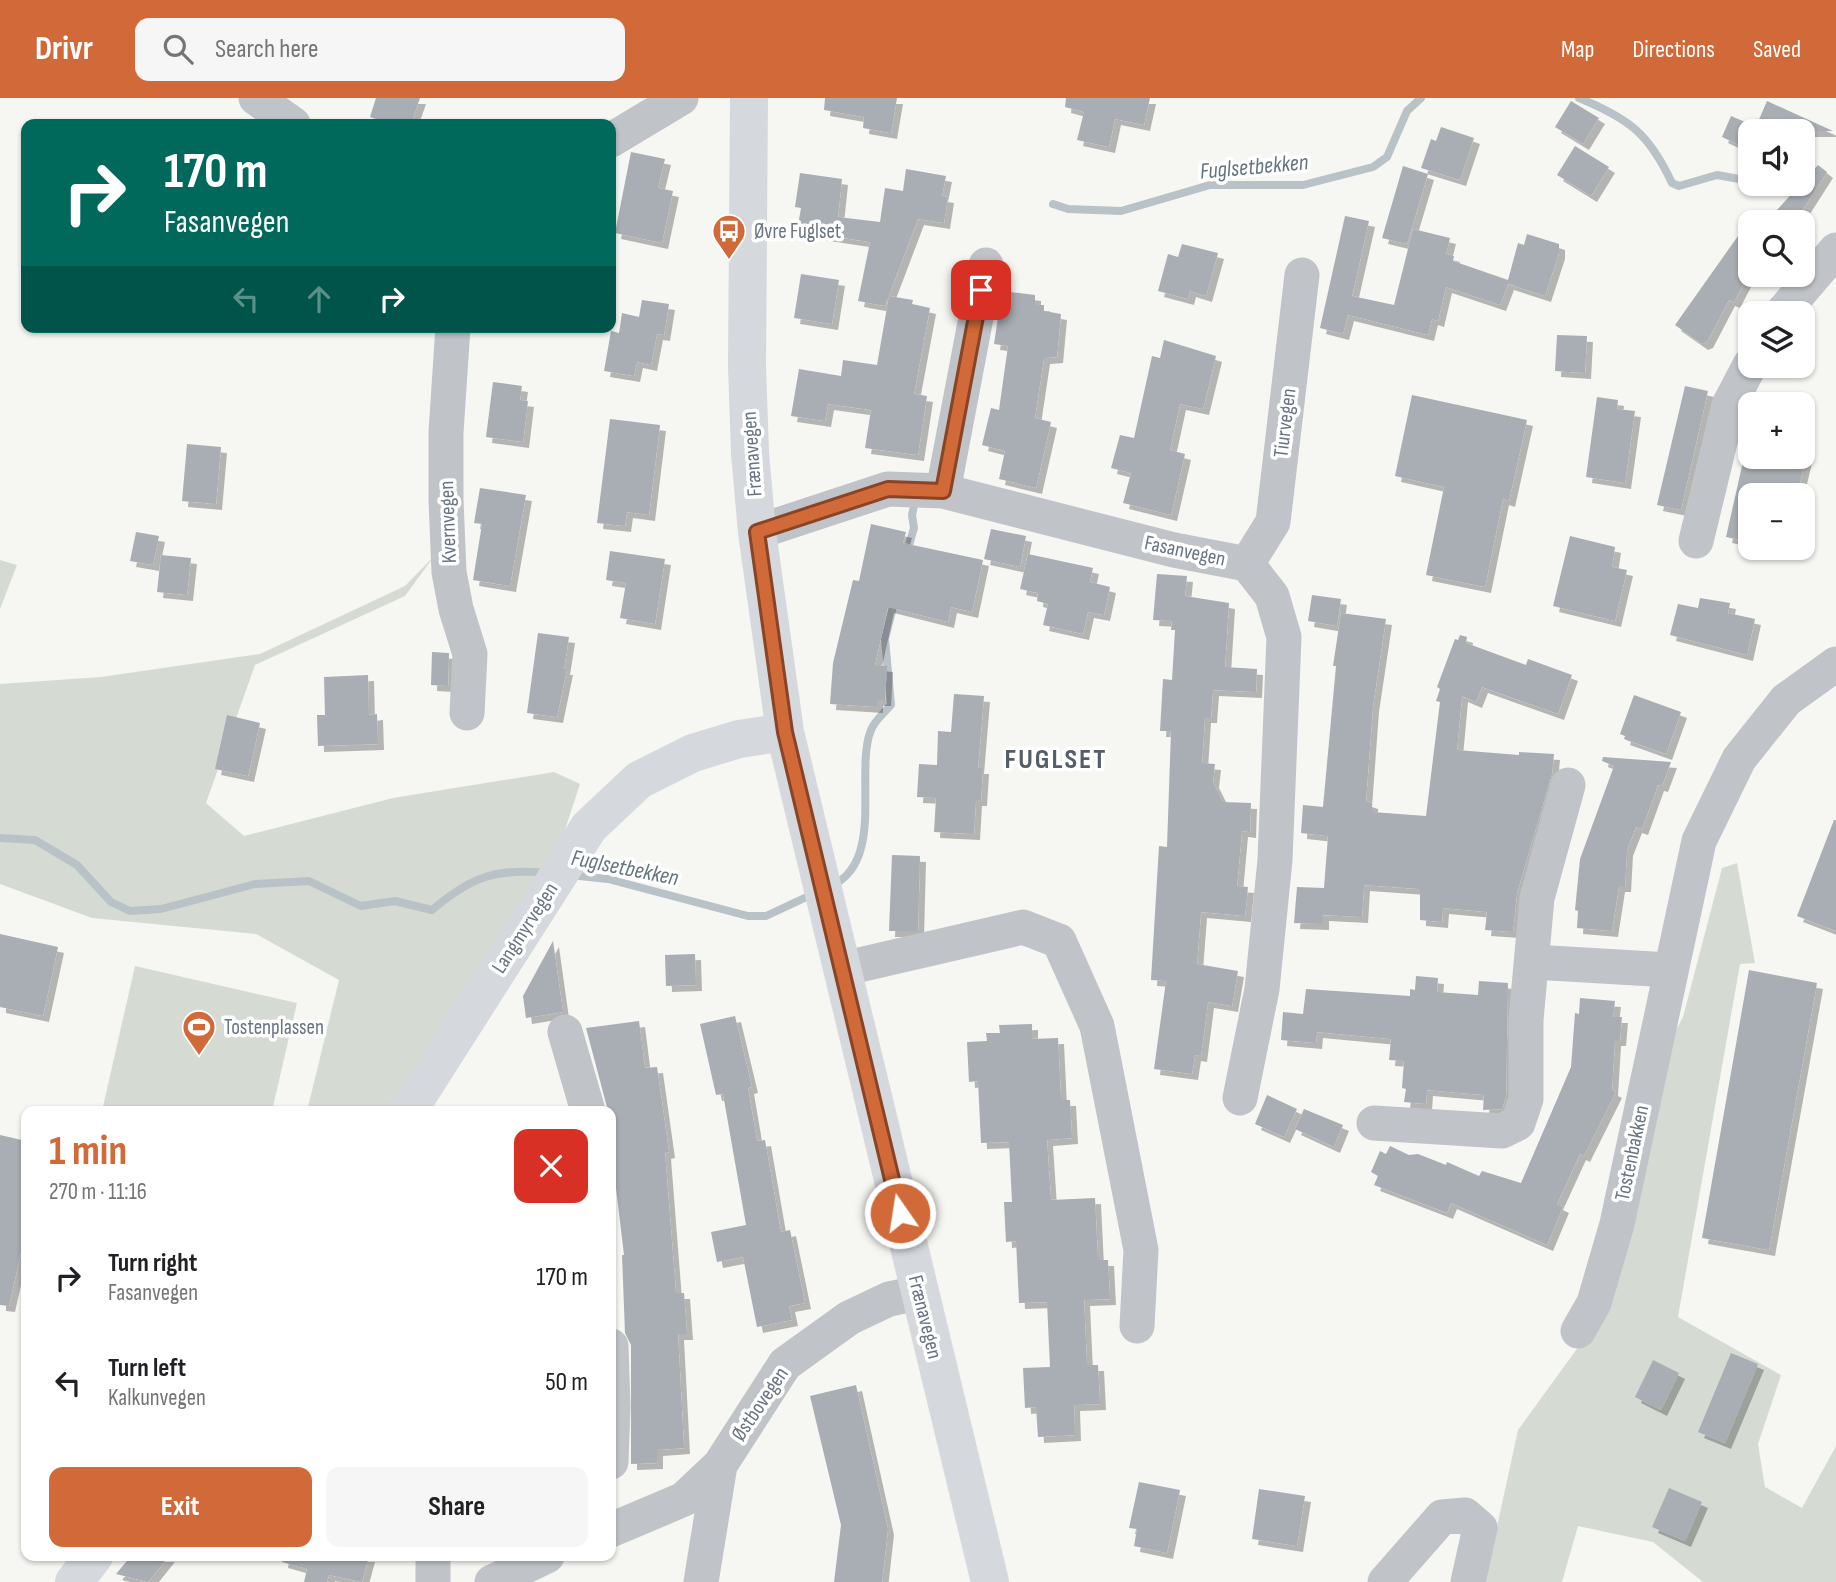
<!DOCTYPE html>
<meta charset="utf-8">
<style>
body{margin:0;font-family:"Sofia Sans Condensed",sans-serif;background:#f6f6f6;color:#202124;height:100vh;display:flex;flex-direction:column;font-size:26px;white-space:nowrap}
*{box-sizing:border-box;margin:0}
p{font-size:23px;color:#757577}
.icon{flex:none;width:38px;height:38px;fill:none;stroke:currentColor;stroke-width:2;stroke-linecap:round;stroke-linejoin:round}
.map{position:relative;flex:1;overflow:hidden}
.panel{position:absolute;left:21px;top:1008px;width:595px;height:455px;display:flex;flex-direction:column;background:#fff;border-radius:14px;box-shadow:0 2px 5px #0004}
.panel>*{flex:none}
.banner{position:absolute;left:21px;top:21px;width:595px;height:214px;border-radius:14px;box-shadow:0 2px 5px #0004;background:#00695c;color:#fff;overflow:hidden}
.tools{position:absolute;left:1738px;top:21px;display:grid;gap:14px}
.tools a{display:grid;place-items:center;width:77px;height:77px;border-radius:14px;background:#fff;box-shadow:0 2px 5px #0004;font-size:35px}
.pin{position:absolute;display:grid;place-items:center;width:60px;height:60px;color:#fff;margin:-30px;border-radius:14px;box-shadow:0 4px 10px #0006}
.me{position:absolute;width:77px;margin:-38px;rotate:347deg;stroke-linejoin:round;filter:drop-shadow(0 0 5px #0008)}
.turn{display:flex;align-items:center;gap:24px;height:147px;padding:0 28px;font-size:32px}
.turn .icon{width:91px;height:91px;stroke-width:2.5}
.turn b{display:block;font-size:49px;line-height:60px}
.lanes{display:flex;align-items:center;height:66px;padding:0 28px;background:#0003;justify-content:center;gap:35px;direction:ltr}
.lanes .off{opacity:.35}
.round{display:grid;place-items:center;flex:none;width:74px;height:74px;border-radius:14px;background:#f6f6f6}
.overview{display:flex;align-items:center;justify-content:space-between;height:119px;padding:0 28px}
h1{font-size:42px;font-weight:700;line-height:52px;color:#d16939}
.primary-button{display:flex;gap:14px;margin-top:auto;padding:14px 28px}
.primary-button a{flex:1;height:80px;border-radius:14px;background:#d16939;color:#fff;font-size:28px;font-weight:700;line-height:80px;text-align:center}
.primary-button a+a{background:#f6f6f6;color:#202124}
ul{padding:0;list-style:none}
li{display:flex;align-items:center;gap:21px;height:105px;padding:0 28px}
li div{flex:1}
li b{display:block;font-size:26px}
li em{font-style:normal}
header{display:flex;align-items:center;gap:42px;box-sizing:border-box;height:98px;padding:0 35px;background:#d16939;color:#fff}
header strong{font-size:33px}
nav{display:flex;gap:38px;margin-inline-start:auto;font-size:24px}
.search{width:490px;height:63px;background:#f6f6f6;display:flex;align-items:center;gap:18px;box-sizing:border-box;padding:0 24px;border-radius:14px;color:#757577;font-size:26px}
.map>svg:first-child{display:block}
.green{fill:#d5dbd3}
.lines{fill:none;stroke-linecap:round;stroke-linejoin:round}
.stream{stroke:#b9c2c7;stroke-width:8}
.building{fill:#a8aeb3;filter:url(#shadow)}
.minor{stroke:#c0c3c7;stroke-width:35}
.major{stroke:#d5d8dc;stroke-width:38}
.route-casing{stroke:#884425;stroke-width:18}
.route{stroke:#d16939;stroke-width:12}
.labels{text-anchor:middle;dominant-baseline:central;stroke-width:7;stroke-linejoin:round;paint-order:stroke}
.poi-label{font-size:21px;fill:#687481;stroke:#fff;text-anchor:start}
.street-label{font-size:21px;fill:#687481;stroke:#fff}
.water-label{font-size:23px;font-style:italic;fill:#64757e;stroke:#fff}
.district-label{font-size:28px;font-weight:bold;letter-spacing:2px;fill:#555e67;stroke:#fff}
</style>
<header>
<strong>Drivr</strong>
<div class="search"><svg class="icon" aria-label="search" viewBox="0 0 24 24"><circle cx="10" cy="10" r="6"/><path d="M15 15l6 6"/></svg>Search here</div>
<nav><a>Map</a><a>Directions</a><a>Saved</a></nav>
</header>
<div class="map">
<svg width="1836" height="1484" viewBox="0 0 1836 1484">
<defs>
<filter id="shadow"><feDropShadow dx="6" dy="6" stdDeviation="0" flood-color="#0004"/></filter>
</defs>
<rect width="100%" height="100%" fill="#f6f6f3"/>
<!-- green -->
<path class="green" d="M 435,457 L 405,498 L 255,567 L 206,705 L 244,738 L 393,700 L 554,674 L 580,686 L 534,826 L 402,1013 L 307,1013 L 339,882 L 256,836 L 92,820 L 0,786 L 0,586 L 101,579 L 260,556 L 405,488 Z
M 0,462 L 17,467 L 0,511 Z
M 1737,765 L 1755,865 L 1740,866 L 1678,1219 L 1781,1277 L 1758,1346 L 1765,1389 L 1802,1410 L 1836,1348 L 1836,1484 L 1703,1484 L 1653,1444 L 1578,1428 L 1562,1484 L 1485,1484 L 1518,1332 L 1579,1248 L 1657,968 L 1683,919 L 1722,770 Z
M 135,868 L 297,905 L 272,1013 L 102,1013 Z"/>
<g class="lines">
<!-- stream -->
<path class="stream" d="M 1579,0 C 1630,21 1649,36 1672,85 L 1679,88 L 1717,77 L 1750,83
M 1774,86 L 1805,87
M 1053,106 L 1068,111 L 1121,113 L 1210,87 L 1303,87 L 1373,69 L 1387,59 L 1407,13 L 1421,0
M 907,454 L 914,430 L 912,417 L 915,403
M 0,740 L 35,742 L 77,767 L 111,804 L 130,813 L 161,811 L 255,786 L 309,783 L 361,808 L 395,803 L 432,812 C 471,779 495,770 547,775
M 570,777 L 608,781 L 748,818 L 766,818 L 813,796
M 831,788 C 886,764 854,673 871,632 C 874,623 885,614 891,607 L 885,541 L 895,501"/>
</g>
<!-- building -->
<path class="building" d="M 376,0 L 420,0 L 411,26 L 377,26 L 379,22 L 370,19 Z
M 825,0 L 897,0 L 891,35 L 863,30 L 864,19 L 824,12 Z
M 1066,0 L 1150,0 L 1144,27 L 1115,21 L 1109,49 L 1077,42 L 1084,14 L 1065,9 Z
M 1571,3 L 1599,20 L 1583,46 L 1555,29 Z
M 1767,3 L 1833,33 L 1754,33 Z
M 1731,18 L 1750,26 L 1750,52 L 1722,39 Z
M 1441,29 L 1474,40 L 1460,82 L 1421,70 L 1431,41 L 1436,43 Z
M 1575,48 L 1609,69 L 1591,98 L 1557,77 Z
M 631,54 L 665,61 L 658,90 L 673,93 L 662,145 L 615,135 Z
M 1818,67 L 1827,74 L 1795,124 L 1766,124 Z
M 1403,68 L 1428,76 L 1407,146 L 1382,140 Z
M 906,71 L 946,78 L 942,98 L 948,99 L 944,125 L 918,121 L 885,208 L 858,203 L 870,144 L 797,133 L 801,110 L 795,109 L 800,75 L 842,81 L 838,119 L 880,124 L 885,90 L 903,93 Z
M 1345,118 L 1369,123 L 1352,198 L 1394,207 L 1413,131 L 1450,140 L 1446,156 L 1454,158 L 1453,163 L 1508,182 L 1518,145 L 1524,147 L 1527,136 L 1559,146 L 1559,155 L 1545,198 L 1508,186 L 1500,207 L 1446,189 L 1438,223 L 1432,221 L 1428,237 L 1348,217 L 1343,236 L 1320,230 Z
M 1750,121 L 1750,174 L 1734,204 L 1729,202 L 1707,244 L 1702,246 L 1675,227 Z
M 1182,146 L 1218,155 L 1206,198 L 1190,193 L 1188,201 L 1158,193 L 1168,156 L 1178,159 Z
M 801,176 L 839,182 L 832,226 L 794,220 Z
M 1002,193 L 1035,197 L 1035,207 L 1044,207 L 1044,213 L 1061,216 L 1057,259 L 1044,260 L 1035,320 L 1051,324 L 1036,390 L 999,381 L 1005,353 L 982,347 L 991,310 L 999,312 L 1008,248 L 994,246 Z
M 889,198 L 913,202 L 912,206 L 930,210 L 914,296 L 927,298 L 918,357 L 865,350 L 871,312 L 828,306 L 825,323 L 791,318 L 799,271 L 841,278 L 843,262 L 877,267 Z
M 642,202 L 669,206 L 664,237 L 657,236 L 651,267 L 637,264 L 634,278 L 604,273 L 611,233 L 619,235 L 622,215 L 639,219 Z
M 1557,237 L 1587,238 L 1585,275 L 1555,273 Z
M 1164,242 L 1216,258 L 1203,311 L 1180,306 L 1170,352 L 1185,356 L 1171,417 L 1123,405 L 1131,375 L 1111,370 L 1120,337 L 1134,340 L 1152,258 L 1160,260 Z
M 493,284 L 522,288 L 520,302 L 528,303 L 523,344 L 486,339 Z
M 1685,288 L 1708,293 L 1681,412 L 1657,407 Z
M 1412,297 L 1527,322 L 1509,403 L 1503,401 L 1485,489 L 1426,477 L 1444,389 L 1395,378 Z
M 1597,299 L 1618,302 L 1617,311 L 1635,313 L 1625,385 L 1586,379 Z
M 610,321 L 660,327 L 649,417 L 627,414 L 625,428 L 597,425 Z
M 187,346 L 221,349 L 216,406 L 182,403 Z
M 1744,359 L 1806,359 L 1797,397 L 1750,397 L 1750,444 L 1726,439 Z
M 480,390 L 526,397 L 510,488 L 473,482 L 482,426 L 474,425 Z
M 871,426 L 906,434 L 903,445 L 983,462 L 972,514 L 951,509 L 948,524 L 888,509 L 875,567 L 887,568 L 885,602 L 877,602 L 877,609 L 830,606 L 833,565 L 853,482 L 859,483 Z
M 991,431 L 1026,438 L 1020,469 L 984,461 Z
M 136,434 L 159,438 L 153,467 L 130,463 Z
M 1570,438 L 1615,449 L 1612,469 L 1627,472 L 1615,523 L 1553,508 Z
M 610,453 L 665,461 L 655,526 L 620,520 L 626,485 L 606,482 Z
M 1028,456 L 1093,470 L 1090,484 L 1110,489 L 1104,517 L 1088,514 L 1083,536 L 1043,527 L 1048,506 L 1037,503 L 1038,495 L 1020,491 Z
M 161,457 L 191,460 L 187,497 L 157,494 Z
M 1157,476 L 1187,478 L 1185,498 L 1229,505 L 1225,569 L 1257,571 L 1256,594 L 1213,592 L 1211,619 L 1205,619 L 1202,665 L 1215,666 L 1213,684 L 1223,704 L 1251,705 L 1250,734 L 1242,733 L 1237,788 L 1248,789 L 1245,818 L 1201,814 L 1197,866 L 1238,873 L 1232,908 L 1208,904 L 1201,958 L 1195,957 L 1192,976 L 1154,971 L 1166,883 L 1151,882 L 1159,748 L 1167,749 L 1171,633 L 1160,633 L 1163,581 L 1172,582 L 1175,532 L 1171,532 L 1172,523 L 1153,522 Z
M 1312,497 L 1341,501 L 1337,528 L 1308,523 Z
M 1700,500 L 1730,505 L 1728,515 L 1755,521 L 1747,557 L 1670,537 L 1678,506 L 1698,510 Z
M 1341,515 L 1386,521 L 1373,608 L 1366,703 L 1372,705 L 1372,714 L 1426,718 L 1440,604 L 1436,603 L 1440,591 L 1437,589 L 1455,541 L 1458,542 L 1460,537 L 1467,539 L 1466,545 L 1526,567 L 1528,561 L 1572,577 L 1558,616 L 1482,589 L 1476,604 L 1462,598 L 1457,652 L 1519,657 L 1519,654 L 1554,656 L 1552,676 L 1517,795 L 1513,834 L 1485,832 L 1487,814 L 1443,810 L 1442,824 L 1420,822 L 1420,791 L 1364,787 L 1362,819 L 1323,817 L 1323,826 L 1294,825 L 1297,789 L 1324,790 L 1328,738 L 1301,735 L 1303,707 L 1323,709 L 1336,568 L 1333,568 Z
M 538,535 L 569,539 L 564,571 L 567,571 L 557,619 L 527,615 Z
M 432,554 L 449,555 L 448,588 L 431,587 Z
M 368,577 L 369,617 L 377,616 L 378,646 L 318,648 L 317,617 L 325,617 L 324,579 Z
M 954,596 L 984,598 L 978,670 L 983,670 L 981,702 L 976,702 L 974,736 L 934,734 L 936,700 L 917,699 L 919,666 L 937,667 L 938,633 L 951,634 Z
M 1634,597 L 1681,614 L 1666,656 L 1624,641 L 1625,638 L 1620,636 Z
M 227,617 L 260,625 L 248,678 L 215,671 Z
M 1603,659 L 1671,664 L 1662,688 L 1658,687 L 1642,731 L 1636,729 L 1627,752 L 1625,788 L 1619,788 L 1612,833 L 1577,830 L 1578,813 L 1575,812 L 1580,761 L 1614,668 L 1602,663 Z
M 1834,722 L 1836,722 L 1836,833 L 1797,818 Z
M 892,757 L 920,758 L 918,833 L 889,833 Z
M 0,836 L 58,849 L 43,918 L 0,909 Z
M 553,843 L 563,914 L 526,920 L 523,898 Z
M 695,856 L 696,887 L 666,888 L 665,857 Z
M 1749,872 L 1817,885 L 1769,1152 L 1702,1140 Z
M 1416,878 L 1438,880 L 1437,894 L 1478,897 L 1479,883 L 1508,885 L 1506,998 L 1502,1011 L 1483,1012 L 1484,997 L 1427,992 L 1426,1006 L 1404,1004 L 1406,991 L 1402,990 L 1404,963 L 1389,962 L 1391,941 L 1317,934 L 1316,945 L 1281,942 L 1283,914 L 1303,916 L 1306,891 L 1410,898 L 1410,891 L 1415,892 Z
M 1580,900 L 1615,903 L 1613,919 L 1622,919 L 1620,942 L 1615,942 L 1612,992 L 1616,994 L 1584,1058 L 1580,1056 L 1557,1106 L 1563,1109 L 1547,1147 L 1451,1105 L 1447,1115 L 1374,1087 L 1378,1078 L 1371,1074 L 1380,1053 L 1386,1056 L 1390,1048 L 1409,1057 L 1418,1056 L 1446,1067 L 1447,1064 L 1479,1078 L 1482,1073 L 1521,1085 L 1571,969 L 1575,915 L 1579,916 Z
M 735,918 L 752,989 L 748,990 L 757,1043 L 765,1042 L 781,1134 L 790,1132 L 805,1205 L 789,1208 L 792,1222 L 757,1229 L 743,1159 L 717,1164 L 711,1134 L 746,1127 L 723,996 L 716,997 L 700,926 Z
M 639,923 L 645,970 L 657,969 L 669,1054 L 665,1055 L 676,1195 L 684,1195 L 687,1236 L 678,1236 L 684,1350 L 657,1352 L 657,1365 L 631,1366 L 631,1247 L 625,1235 L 622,1157 L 624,1157 L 611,1048 L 611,1013 L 608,1013 L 586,930 Z
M 1032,926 L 1032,941 L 1058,940 L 1061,1002 L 1070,1002 L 1072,1040 L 1047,1042 L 1051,1102 L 1095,1100 L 1098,1162 L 1108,1162 L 1110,1201 L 1084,1202 L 1087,1267 L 1098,1267 L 1100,1306 L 1074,1307 L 1075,1337 L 1038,1339 L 1036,1309 L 1025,1310 L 1023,1270 L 1050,1269 L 1047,1204 L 1019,1205 L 1016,1143 L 1006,1144 L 1004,1104 L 1012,1104 L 1009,1044 L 981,1045 L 978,983 L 969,984 L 967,944 L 987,943 L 986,935 L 1000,935 L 999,927 Z
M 1267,997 L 1297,1011 L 1284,1039 L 1255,1026 Z
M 1304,1011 L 1343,1027 L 1334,1049 L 1295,1031 Z
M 0,1037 L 26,1043 L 26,1132 L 9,1208 L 0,1207 Z
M 1731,1255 L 1758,1266 L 1725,1345 L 1698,1334 Z
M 1653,1262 L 1679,1275 L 1661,1312 L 1635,1299 Z
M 856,1287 L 888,1431 L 882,1484 L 834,1484 L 841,1427 L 810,1298 Z
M 1139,1384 L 1180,1392 L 1167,1455 L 1134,1448 L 1137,1431 L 1129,1430 Z
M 1669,1390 L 1702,1404 L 1685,1443 L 1652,1429 Z
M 1259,1391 L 1305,1398 L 1297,1448 L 1252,1441 Z
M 131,1458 L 169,1458 L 148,1484 L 116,1476 Z
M 283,1458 L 369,1458 L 362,1484 L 329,1477 L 327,1484 L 304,1484 L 307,1471 L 282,1464 Z"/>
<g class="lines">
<!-- minor -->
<path class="minor" d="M 256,0 L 293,26
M 611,42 L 681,0
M 1782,215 L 1836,152
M 453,229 L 446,334 L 446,402 L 449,474 L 456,511 L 470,556 L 467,615
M 943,393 L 986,167
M 757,434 L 888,391 L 943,393 L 1174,452 L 1247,466 L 1272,498 L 1284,539 L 1275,762 L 1262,891 L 1240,1000
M 1696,443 L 1729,307 L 1750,267
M 1247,466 L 1273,424 L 1302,177
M 1533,864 L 1670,872
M 842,871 L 1023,829 L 1059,843 L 1097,928 L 1141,1152 L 1137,1228
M 565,934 L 588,1013
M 1374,1025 L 1502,1033 L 1518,1025 L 1526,1001 L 1526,922 L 1537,800 L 1568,687
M 1578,1233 L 1594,1205 L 1617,1126 L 1699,743 L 1739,661 L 1786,602 L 1836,566
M 611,1248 L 613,1308 L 611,1364
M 611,1432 L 684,1401 L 720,1367 L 785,1266 L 849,1220 L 889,1201 L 919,1195
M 433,1484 L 433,1458
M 492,1484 L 547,1458
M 701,1484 L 720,1367
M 1385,1484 L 1442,1419 L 1465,1417 L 1480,1430 L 1468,1484"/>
<!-- major -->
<path class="major" d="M 749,0 L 747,268 L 750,355 L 757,434 L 785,634 L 990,1484
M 408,1013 L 589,729 L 639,682 L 693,655 L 739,641 L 785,634
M 74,1484 L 94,1458"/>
</g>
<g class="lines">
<defs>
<path id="route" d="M 900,1115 L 785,634 L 757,434 L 888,391 L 943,393 L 981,192"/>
</defs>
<!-- route casing -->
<use href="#route" class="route-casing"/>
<!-- route -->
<use href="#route" class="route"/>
</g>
<!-- icons -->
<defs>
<symbol id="bus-pin" viewBox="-11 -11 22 30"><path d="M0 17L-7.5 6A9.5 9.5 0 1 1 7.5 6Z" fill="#d16939" stroke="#fff"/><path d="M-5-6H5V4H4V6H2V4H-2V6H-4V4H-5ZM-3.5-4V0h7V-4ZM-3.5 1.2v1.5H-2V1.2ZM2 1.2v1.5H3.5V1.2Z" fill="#fff"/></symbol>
<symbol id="stadium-pin" viewBox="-11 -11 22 30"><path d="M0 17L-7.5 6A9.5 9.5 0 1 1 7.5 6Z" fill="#d16939" stroke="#fff"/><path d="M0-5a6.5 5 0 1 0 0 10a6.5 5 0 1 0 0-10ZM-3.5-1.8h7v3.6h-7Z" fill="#fff"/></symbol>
</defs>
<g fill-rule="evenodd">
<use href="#bus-pin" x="710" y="114" width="38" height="52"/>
<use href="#stadium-pin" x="180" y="910" width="38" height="52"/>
</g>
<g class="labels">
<!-- poi labels -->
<g class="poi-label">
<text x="754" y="133">Øvre Fuglset</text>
<text x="224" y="929">Tostenplassen</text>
</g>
<!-- street labels -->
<g class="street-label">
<text transform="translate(1285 325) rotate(-83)">Tiurvegen</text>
<text transform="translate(752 356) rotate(-94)">Frænavegen</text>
<text transform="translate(448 424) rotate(-92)">Kvernvegen</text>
<text transform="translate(1185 453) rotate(12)">Fasanvegen</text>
<text transform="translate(525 830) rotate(-57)">Langmyrvegen</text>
<text transform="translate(1632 1055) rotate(-78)">Tostenbakken</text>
<text transform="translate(925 1219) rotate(76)">Frænavegen</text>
<text transform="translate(760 1306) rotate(-56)">Østbovegen</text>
</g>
<!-- water labels -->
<g class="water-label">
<text transform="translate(1254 69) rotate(-5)">Fuglsetbekken</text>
<text transform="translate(625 770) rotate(11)">Fuglsetbekken</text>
</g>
<!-- district labels -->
<g class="district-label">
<text x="1056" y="661">FUGLSET</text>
</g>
</g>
</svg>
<div class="tools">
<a><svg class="icon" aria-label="sound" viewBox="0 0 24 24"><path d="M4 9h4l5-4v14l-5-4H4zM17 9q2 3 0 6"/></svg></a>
<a><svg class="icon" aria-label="search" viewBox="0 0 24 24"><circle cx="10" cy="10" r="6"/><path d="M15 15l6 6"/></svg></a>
<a><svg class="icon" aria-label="layers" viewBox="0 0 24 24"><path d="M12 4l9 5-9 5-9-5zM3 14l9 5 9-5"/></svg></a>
<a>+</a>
<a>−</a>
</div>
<div class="pin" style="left:981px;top:192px;background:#d93025"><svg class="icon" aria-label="arrive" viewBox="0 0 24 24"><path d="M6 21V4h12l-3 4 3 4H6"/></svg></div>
<svg class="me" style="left:900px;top:1115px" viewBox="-20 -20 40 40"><circle r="17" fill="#d16939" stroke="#fff" stroke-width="3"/><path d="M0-11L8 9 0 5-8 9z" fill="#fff"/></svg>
<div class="banner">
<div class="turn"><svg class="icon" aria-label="right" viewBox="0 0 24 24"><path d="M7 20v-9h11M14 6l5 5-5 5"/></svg><div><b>170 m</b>Fasanvegen</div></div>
<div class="lanes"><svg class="icon off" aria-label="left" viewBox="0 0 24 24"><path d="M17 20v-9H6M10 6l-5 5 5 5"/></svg><svg class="icon off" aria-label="ahead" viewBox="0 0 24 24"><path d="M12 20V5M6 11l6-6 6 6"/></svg><svg class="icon" aria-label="right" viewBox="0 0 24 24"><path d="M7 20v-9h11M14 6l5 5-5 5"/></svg></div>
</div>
<section class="panel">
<div class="overview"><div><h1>1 min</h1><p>270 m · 11:16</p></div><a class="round" style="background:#d93025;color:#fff"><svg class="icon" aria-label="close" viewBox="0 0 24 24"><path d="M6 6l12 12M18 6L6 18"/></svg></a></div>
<ul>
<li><svg class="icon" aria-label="right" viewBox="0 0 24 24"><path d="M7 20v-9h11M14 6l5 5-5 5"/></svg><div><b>Turn right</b><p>Fasanvegen</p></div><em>170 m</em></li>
<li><svg class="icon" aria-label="left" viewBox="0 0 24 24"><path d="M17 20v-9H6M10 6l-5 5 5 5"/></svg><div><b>Turn left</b><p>Kalkunvegen</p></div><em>50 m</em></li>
</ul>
<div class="primary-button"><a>Exit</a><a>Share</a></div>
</section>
</div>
